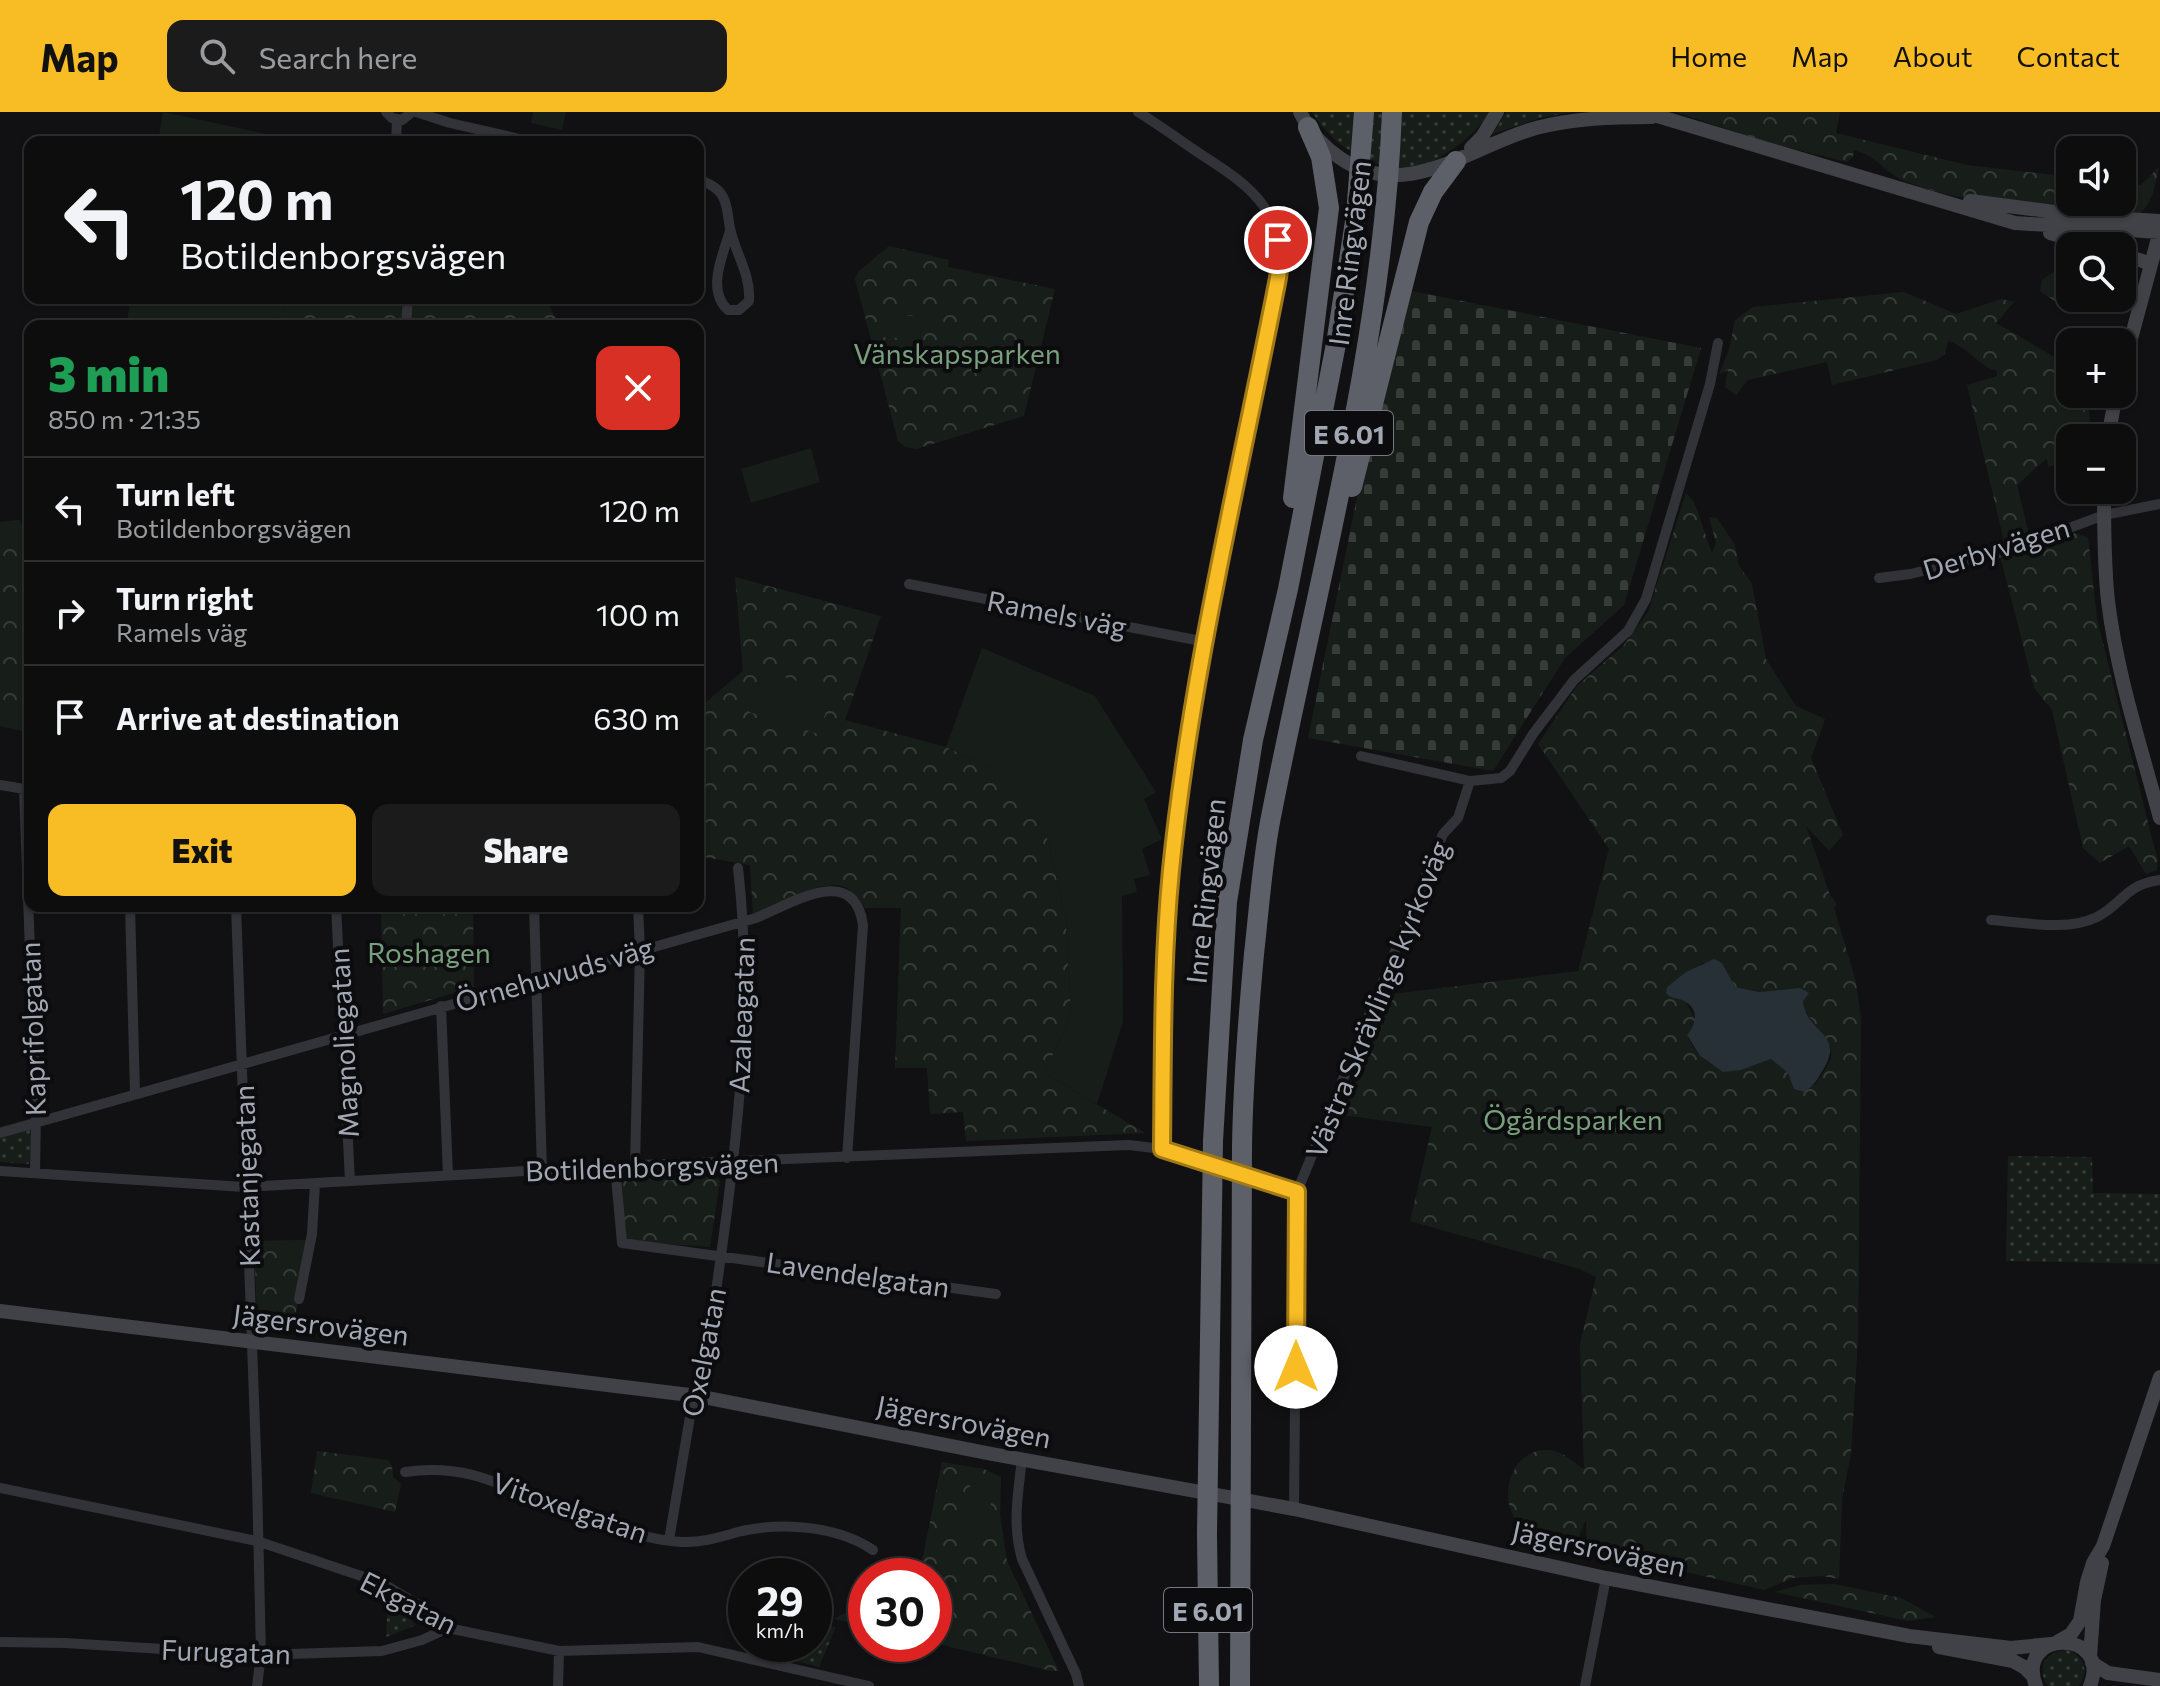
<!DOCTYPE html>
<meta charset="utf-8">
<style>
body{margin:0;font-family:Commissioner,sans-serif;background:#1b1b1c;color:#f1f3f6;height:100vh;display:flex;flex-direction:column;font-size:30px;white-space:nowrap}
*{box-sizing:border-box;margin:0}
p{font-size:26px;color:#9a9c9e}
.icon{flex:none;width:44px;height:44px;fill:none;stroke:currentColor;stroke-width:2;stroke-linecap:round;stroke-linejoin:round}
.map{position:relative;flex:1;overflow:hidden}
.details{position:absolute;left:24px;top:208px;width:680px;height:592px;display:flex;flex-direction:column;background:#0d0d0e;border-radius:16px;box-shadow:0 2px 6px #0004,0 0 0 2px #2d2d2e}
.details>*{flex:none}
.banner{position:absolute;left:24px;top:24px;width:680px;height:168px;border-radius:16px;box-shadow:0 2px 6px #0004,0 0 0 2px #2d2d2e;background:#0d0d0e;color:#f1f3f6;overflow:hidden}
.tools{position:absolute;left:2056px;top:24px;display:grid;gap:16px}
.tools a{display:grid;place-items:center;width:80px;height:80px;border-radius:16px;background:#0d0d0e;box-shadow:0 2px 6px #0004,0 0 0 2px #2d2d2e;font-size:40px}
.speed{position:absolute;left:728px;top:1446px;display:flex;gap:16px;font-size:40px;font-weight:700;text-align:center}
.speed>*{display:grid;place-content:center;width:104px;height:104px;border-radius:50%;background:#0d0d0e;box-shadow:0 2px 6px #0004,0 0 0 2px #2d2d2e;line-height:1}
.speed small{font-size:20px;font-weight:400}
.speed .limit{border:12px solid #d22;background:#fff;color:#111}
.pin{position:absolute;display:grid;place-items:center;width:68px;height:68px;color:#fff;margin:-34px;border:4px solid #fff;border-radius:50%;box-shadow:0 2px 8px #0007}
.me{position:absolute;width:88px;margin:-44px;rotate:0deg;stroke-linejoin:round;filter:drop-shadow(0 0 6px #0008)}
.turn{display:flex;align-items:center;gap:28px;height:168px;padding:0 24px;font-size:36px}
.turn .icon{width:104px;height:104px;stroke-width:2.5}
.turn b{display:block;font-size:56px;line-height:68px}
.round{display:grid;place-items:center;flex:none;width:84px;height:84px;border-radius:16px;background:#1b1b1c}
.summary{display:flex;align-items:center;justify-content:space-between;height:136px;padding:0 24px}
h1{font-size:48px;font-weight:800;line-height:60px;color:#1e9e55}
.button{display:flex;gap:16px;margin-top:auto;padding:16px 24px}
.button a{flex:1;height:92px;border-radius:16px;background:#f8bc24;color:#111;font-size:32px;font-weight:800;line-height:92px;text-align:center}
.button a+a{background:#1b1b1c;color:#f1f3f6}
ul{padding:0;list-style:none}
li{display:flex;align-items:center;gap:24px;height:104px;padding:0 24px;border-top:2px solid #2d2d2e}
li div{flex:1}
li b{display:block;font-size:30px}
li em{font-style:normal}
header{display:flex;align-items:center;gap:48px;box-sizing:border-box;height:112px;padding:0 40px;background:#f8bc24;color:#111}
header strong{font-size:38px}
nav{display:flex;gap:44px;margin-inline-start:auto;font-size:28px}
.search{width:560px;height:72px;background:#1b1b1c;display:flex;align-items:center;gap:20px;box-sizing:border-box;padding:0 28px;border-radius:16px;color:#9a9c9e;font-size:30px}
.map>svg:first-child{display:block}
.grass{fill:url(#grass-dots)}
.forest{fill:url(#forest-crowns);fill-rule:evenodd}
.cemetery{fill:url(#cemetery-stones)}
.garden{fill:#171e19}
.water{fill:#272f37}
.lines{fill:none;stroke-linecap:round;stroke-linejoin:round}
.street{stroke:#323338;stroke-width:10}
.secondary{stroke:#404248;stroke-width:14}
.highway{stroke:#5e6069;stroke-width:20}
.route-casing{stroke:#a17a17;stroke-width:20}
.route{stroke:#f8bc24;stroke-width:14}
.labels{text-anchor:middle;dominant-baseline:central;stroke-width:8;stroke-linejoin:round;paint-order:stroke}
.shield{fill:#0c0c0e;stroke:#757882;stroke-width:2}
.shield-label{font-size:26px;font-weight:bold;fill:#a2a7b4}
.street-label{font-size:28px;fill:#a2a7b4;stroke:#0c0c0e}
.park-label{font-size:28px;fill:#78a07c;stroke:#0c0c0e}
</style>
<header>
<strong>Map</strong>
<div class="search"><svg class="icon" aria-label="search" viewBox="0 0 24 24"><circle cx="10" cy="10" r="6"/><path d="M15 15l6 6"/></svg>Search here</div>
<nav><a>Home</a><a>Map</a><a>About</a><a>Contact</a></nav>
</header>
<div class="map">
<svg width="2160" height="1574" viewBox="0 0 2160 1574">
<defs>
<pattern id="grass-dots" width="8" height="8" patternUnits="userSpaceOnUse" patternTransform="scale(2)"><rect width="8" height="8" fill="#171e19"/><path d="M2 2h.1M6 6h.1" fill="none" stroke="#363c38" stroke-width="1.8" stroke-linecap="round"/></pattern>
<pattern id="forest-crowns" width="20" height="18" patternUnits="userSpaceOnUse" patternTransform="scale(2)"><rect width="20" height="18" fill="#171e19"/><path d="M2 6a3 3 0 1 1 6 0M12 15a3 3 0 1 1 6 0" fill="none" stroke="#363c38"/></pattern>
<pattern id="cemetery-stones" width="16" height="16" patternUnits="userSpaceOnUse" patternTransform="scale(2)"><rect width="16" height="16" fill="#171e19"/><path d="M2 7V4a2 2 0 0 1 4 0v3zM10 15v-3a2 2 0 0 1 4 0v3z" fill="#363c38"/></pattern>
</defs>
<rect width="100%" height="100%" fill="#111113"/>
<!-- grass -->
<path class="grass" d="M 1312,0 L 1488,0 C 1482,14 1467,27 1454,36 C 1444,42 1434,50 1422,53 C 1379,64 1334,36 1312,0 Z
M 1506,0 L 1573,0 L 1540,6 L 1493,22 Z
M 30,1007 L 30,1050 L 28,1052 L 0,1050 L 0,1015 Z
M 2008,1044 L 2092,1045 L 2093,1081 L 2160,1082 L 2160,1152 L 2006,1149 Z
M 388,1486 L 416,1513 L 386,1525 Z
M 814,1512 L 836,1515 L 819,1555 L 769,1542 L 772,1532 L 814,1532 Z
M 2068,1538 C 2085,1545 2089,1559 2079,1574 L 2048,1574 C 2035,1555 2047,1538 2068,1538 Z"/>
<!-- forest -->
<path class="forest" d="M 1676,0 L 1840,0 L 1836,21 L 1967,53 L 2070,65 L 2070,90 L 2122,90 L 2122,71 L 2141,73 L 2159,55 C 2154,75 2153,96 2133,105 C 2060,97 1975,96 1907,70 C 1885,62 1880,45 1854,38 L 1853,45 L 1847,50 L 1766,30 Z
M 889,134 L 949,148 L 948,155 L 1055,177 L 1024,304 L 916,337 L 905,335 L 898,329 L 855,167 L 859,159 Z
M 2070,154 L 2070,183 L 2056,190 L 2040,179 L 2042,168 L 2061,155 Z
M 1904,180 L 1956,202 L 2001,187 L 2014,190 L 1996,211 L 2070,254 L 2070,282 L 2089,282 L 2090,326 L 2070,326 L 2070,350 L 2048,355 L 2047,346 L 2017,373 L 2029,423 L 2004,429 L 1967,273 L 1997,264 L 1997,259 C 1978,254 1968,234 1948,229 L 1945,242 L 1937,248 L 1832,273 L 1827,250 L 1748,268 L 1736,283 L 1725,275 L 1728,258 L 1719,262 L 1729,238 L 1735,208 L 1753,195 Z
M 292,186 L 545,186 L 560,214 L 269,214 Z
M 1686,381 L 1694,390 L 1712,441 L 1716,431 L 1709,405 L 1717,406 L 1735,433 L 1739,454 L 1752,472 L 1766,547 L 1796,594 L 1825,607 L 1811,646 L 1843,723 L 1829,739 L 1806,714 L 1830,783 L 1837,792 L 1834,796 L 1856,870 L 1861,908 L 1858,1228 L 1851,1341 L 1842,1387 L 1839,1467 L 1822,1464 L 1793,1466 L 1764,1478 L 1587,1437 L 1586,1407 L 1579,1424 L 1573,1428 C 1559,1426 1538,1424 1525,1416 C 1494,1396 1508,1337 1547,1338 C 1562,1338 1573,1350 1584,1357 L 1580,1232 L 1596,1165 L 1580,1157 L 1410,1109 L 1432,1015 L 1342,1003 L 1393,882 L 1578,859 L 1609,737 L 1538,632 L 1577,574 L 1623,534 L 1648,500 ZM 1702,851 L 1722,851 L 1735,875 L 1759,880 L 1785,878 L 1803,889 C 1806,913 1841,929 1829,951 C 1825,959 1819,966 1815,973 L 1794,977 L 1788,961 L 1771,947 C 1735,960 1705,966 1687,923 C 1704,905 1690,905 1686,888 C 1684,880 1686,868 1686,860 L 1696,857 Z
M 20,408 L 30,441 L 30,621 L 0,614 L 0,410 Z
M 2075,421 L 2088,425 L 2097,507 L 2158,750 L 2157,758 L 2146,762 L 2129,734 L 2100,751 L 2083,736 L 2052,598 L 2034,576 L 2001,447 L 2034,438 Z
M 735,465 L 881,504 L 845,608 L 946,635 L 988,655 L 1022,684 L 1047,725 L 1066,808 L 1071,902 L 1045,961 L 1145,1021 L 966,1029 L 963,1000 L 930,1002 L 927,956 L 895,956 L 901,796 L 865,796 C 858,786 850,774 836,773 C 813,771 775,794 753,803 L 750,753 L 698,744 L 698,597 L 743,559 Z
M 381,794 L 473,794 L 474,875 L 383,902 Z
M 711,1061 L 720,1069 L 710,1135 L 630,1129 L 624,1124 L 622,1068 Z
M 308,1128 L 294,1212 L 257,1208 L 254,1129 Z
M 317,1339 L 388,1348 L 392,1354 L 393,1365 L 401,1372 L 395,1400 L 311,1381 Z
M 942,1350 L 984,1357 L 1001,1365 L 1000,1403 L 1007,1449 L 1059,1559 L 1051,1559 L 934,1531 L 934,1464 L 912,1464 L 920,1459 Z
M 1835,1472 L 1901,1486 L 1936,1505 L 1908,1509 L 1774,1480 L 1801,1473 Z
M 866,1489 L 866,1514 L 834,1507 Z"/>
<!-- cemetery -->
<path class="cemetery" d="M 1411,179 L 1701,236 L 1624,493 L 1565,546 L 1493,659 L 1308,626 L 1368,332 Z"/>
<!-- garden -->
<path class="garden" d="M 163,0 L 276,24 L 275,30 L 158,30 Z
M 533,0 L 566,0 L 562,18 L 531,11 Z
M 131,186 L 292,186 L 269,214 L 126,214 Z
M 884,203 L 921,204 L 920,227 L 883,225 Z
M 886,228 L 918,228 L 918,246 L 886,246 Z
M 811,336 L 820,370 L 751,391 L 741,357 Z
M 982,536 L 1095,584 L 1156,680 L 1144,687 L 1162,727 L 1142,737 L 1150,763 L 1134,767 L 1137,780 L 1122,784 L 1123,910 L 1097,992 L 1045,961 L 1071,902 L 1066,808 L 1047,725 L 1021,684 L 988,655 L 946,635 Z
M 762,558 L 832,580 L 819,622 L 749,600 Z
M 971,1370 L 995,1377 L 981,1427 L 957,1420 Z"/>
<!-- water -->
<path class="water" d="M 1714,847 L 1722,851 L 1735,875 L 1759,880 L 1800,876 L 1809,881 L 1803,889 C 1807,923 1848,921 1821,961 C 1816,970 1813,974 1804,980 L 1794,977 L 1788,961 L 1771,947 L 1741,958 L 1723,960 L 1700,944 L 1687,923 C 1696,913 1700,897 1684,889 C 1677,885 1672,888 1666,881 L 1667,875 L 1686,860 Z"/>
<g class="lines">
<!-- street -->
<path class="street" d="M 386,0 L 392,6 L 402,8 L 412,0
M 416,0 L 450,11 L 533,30
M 1138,0 C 1161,14 1182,30 1205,45 C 1255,77 1285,101 1278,166 C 1239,361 1191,560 1171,758 C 1162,850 1163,944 1162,1037
M 396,30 L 397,8
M 698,67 C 707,71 718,75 723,85 C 728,94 728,107 730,116 C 735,141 751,162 749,189 L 739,198 L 728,198 C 706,178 723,143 730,119
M 406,214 L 408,186
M 1879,466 L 1910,462 L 2008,439 L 2104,403 L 2160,392
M 909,472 L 1206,530
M 1361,644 L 1470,669 L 1501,666 L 1510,659 L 1533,622 L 1574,568 L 1628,519 L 1646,487 L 1710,272 L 1718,231
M 0,673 L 30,678
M 24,677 L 36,1001 L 35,1061
M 130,794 L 135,981
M 236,794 L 257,1369 L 261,1543 L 257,1574
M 336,794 L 350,1069
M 534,794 L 542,1058
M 1991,808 C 2024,810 2066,820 2097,805 C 2124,791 2124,773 2160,768
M 441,894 L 448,1063
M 0,1021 L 756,806 C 791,792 854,750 863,813 L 847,1046
M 615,1054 L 622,1131 L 996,1182
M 635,1054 L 640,839 L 638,794
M 0,1059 L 244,1075 L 615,1054 L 1129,1033 L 1162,1037 L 1297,1080
M 299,1187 L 312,1122 L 315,1071
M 1022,1347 C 1018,1382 1012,1413 1022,1447 L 1076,1562 L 1079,1574
M 405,1360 C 465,1351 500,1372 552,1394 C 590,1409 642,1428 682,1430 C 703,1431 723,1424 742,1419 C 784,1410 837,1414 873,1438
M 0,1376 L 257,1429 L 382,1471 L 427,1498 L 448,1516 L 559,1539 L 698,1535 L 869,1574
M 1294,1397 L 1297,1080 L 1443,722 L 1458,706 L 1470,669
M 669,1428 L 691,1299 L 703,1272 C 726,1102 758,928 738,756
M 0,1530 L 65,1531 L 261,1543 L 382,1539 L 422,1528 L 448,1516
M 558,1574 L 559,1539
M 1585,1574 L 1606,1466"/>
<!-- secondary -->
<path class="secondary" d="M 1300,0 C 1309,19 1322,34 1340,46 C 1406,92 1472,33 1536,16 C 1575,6 1613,5 1652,5
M 1644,0 L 2015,111 L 2160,120
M 1471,36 L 1482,25 L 1497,0
M 1970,89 L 2093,105 L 2160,109
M 2050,121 L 2094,134
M 2122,142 L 2151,152
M 2122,260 L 2160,119
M 2108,326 L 2116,282
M 2104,378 C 2104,415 2104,453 2108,489 C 2117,563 2141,635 2160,706
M 0,1199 L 698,1284 L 992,1342 L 1294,1397 L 1606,1466 L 1909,1524 L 2011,1536 L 2051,1532
M 2057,1530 L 2071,1522 L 2080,1509 L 2087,1470 L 2093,1451 L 2103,1434 L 2160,1265
M 1939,1535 L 2013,1549 L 2024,1555 L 2033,1564
M 2090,1545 L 2094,1488 L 2102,1451
M 2092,1551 L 2108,1561 L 2160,1568
M 2036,1574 C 2014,1516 2113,1517 2090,1574"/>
<!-- highway -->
<path class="highway" d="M 1352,375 L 1419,110 L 1433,80 L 1456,49
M 1293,386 L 1329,96 L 1321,45 L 1308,15
M 1209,1574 L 1207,1422 L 1213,1029 L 1227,790 L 1253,628 L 1288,477 L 1336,232 L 1356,103 L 1364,0
M 1240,1574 L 1242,1035 C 1243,970 1248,907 1254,842 C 1259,798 1262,753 1270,710 C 1315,476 1383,239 1392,0"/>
</g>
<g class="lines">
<defs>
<path id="route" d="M 1278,128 L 1281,144 L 1278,166 C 1240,362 1191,559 1171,758 C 1162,850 1163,944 1162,1037 L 1297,1080 L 1296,1255"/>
</defs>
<!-- route casing -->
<use href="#route" class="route-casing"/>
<!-- route -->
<use href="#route" class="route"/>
</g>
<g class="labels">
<!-- shield labels -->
<g class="shield">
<rect x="1305" y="299" width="88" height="44" rx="6"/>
<rect x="1164" y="1476" width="88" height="44" rx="6"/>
</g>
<g class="shield-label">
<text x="1349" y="321">E 6.01</text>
<text x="1208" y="1498">E 6.01</text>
</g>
<!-- street labels -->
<g class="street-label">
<text transform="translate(1349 141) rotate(-83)">Inre Ringvägen</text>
<text transform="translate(1996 436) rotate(-17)">Derbyvägen</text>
<text transform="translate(1057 501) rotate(11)">Ramels väg</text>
<text transform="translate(1205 779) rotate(-84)">Inre Ringvägen</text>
<text transform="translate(554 862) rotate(-16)">Örnehuvuds väg</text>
<text transform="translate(1377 887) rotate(-68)">Västra Skrävlinge kyrkoväg</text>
<text transform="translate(741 903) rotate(-88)">Azaleagatan</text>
<text transform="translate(32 917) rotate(-92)">Kaprifolgatan</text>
<text transform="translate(343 931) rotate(-93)">Magnoliegatan</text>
<text transform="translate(652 1054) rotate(-2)">Botildenborgsvägen</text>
<text transform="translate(246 1064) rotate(-92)">Kastanjegatan</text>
<text transform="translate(858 1162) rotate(8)">Lavendelgatan</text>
<text transform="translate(321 1212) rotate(7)">Jägersrovägen</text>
<text transform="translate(703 1240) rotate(-79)">Oxelgatan</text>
<text transform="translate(964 1309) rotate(11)">Jägersrovägen</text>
<text transform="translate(570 1395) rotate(19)">Vitoxelgatan</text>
<text transform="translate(1599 1436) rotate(12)">Jägersrovägen</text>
<text transform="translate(409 1490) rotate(27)">Ekgatan</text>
<text transform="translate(226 1539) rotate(2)">Furugatan</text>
</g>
<!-- park labels -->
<g class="park-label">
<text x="957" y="241">Vänskapsparken</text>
<text x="429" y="840">Roshagen</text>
<text x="1573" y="1007">Ögårdsparken</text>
</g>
</g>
</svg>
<div class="tools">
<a><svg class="icon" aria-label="sound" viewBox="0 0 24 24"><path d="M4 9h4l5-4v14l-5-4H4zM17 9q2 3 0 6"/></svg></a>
<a><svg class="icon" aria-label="search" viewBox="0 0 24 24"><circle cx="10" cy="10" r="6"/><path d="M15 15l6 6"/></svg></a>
<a>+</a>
<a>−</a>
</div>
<div class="speed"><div>29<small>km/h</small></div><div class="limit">30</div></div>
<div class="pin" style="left:1278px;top:128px;background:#d93025"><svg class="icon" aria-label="arrive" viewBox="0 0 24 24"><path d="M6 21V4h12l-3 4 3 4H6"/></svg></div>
<svg class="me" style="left:1296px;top:1255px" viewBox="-20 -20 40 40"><circle r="19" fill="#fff"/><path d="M0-13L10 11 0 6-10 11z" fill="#f8bc24"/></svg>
<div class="banner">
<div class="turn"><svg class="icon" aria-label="left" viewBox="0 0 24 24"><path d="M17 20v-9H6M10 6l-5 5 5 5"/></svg><div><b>120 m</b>Botildenborgsvägen</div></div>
</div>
<section class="details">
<div class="summary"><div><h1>3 min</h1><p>850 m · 21:35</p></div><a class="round" style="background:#d93025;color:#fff"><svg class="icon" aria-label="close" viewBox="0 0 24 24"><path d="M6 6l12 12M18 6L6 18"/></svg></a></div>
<ul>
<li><svg class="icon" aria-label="left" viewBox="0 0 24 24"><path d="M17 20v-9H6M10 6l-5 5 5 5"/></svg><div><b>Turn left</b><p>Botildenborgsvägen</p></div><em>120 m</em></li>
<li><svg class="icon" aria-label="right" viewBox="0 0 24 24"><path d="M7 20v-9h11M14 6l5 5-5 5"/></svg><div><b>Turn right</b><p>Ramels väg</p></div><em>100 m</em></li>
<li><svg class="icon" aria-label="arrive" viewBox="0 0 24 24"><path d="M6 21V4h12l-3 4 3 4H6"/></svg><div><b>Arrive at destination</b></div><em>630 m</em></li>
</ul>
<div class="button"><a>Exit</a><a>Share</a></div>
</section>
</div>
